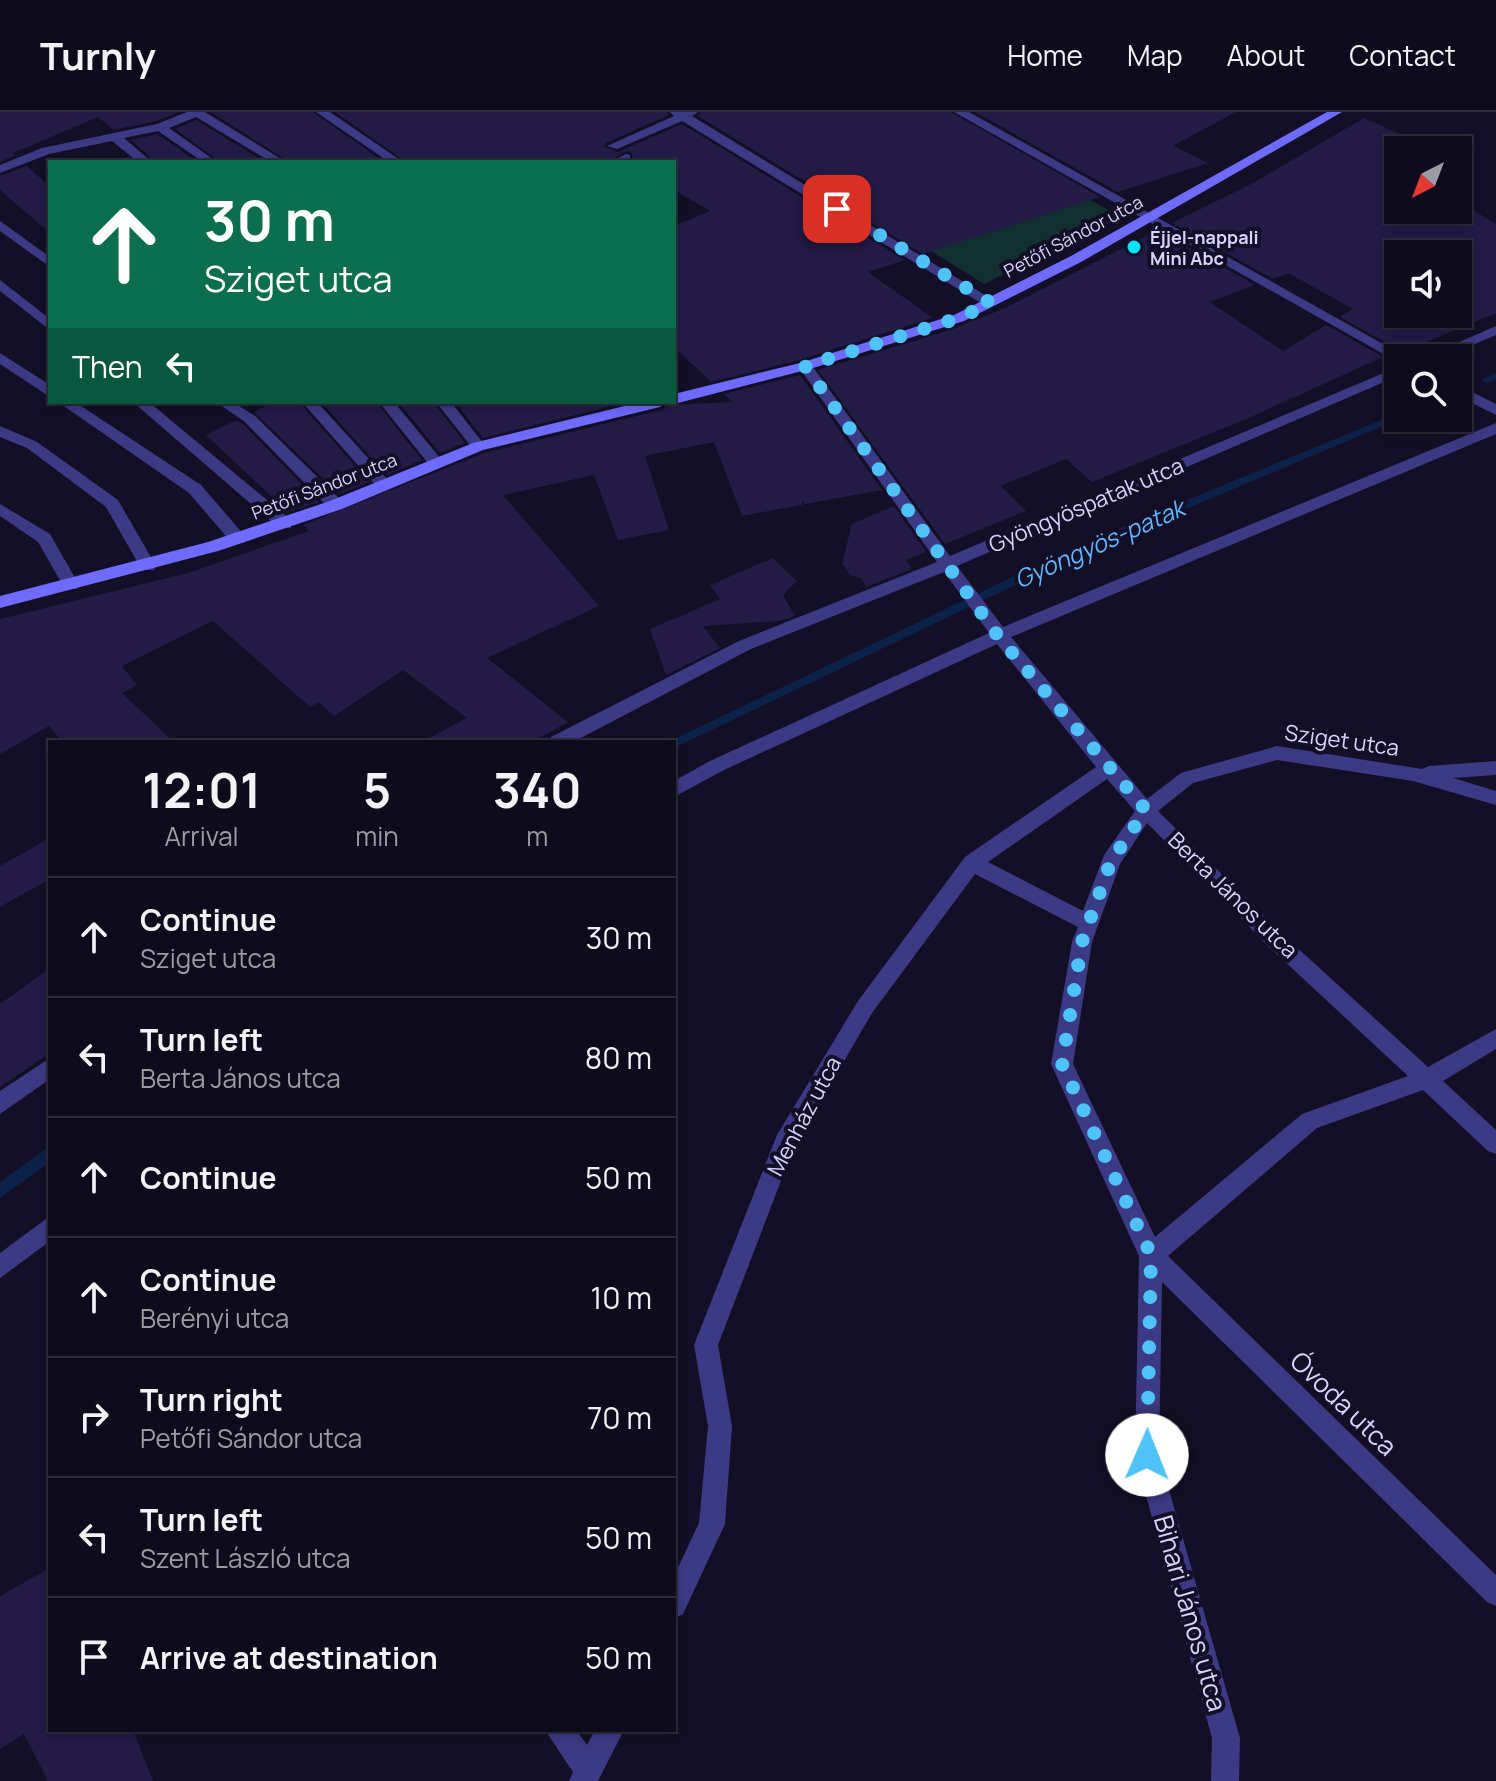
<!DOCTYPE html>
<meta charset="utf-8">
<style>
body{margin:0;font-family:Manrope,sans-serif;background:#1c1929;color:#f1f3f6;height:100vh;display:flex;flex-direction:column;font-size:30px;white-space:nowrap}
*{box-sizing:border-box;margin:0}
p{font-size:26px;color:#9b9ba3}
.icon{flex:none;width:44px;height:44px;fill:none;stroke:currentColor;stroke-width:2;stroke-linecap:round;stroke-linejoin:round}
.map{position:relative;flex:1;overflow:hidden}
.sheet{position:absolute;left:48px;top:628px;width:628px;height:992px;display:flex;flex-direction:column;background:#0e0b1c;border-radius:0px;box-shadow:0 4px 12px #0003,0 0 0 2px #2e2b3b}
.sheet>*{flex:none}
.guide{position:absolute;left:48px;top:48px;width:628px;height:244px;border-radius:0px;box-shadow:0 4px 12px #0003,0 0 0 2px #2e2b3b;background:#0b6e4f;color:#fff;overflow:hidden}
.needle{width:52px;rotate:222deg}
.tools{position:absolute;left:1384px;top:24px;display:grid;gap:16px}
.tools a{display:grid;place-items:center;width:88px;height:88px;border-radius:0px;background:#0e0b1c;box-shadow:0 4px 12px #0003,0 0 0 2px #2e2b3b;font-size:40px}
.pin{position:absolute;display:grid;place-items:center;width:68px;height:68px;color:#fff;margin:-34px;border-radius:16px;box-shadow:0 4px 12px #0006}
.me{position:absolute;width:88px;margin:-44px;rotate:1deg;stroke-linejoin:round;filter:drop-shadow(0 0 6px #0008)}
.turn{display:flex;align-items:center;gap:28px;height:168px;padding:0 24px;font-size:36px}
.turn .icon{width:104px;height:104px;stroke-width:2.5}
.turn b{display:block;font-size:56px;line-height:68px}
.then{display:flex;align-items:center;height:76px;padding:0 24px;background:#0003;gap:16px;font-size:30px}
.eta{display:flex;justify-content:space-evenly;align-items:center;height:136px;text-align:center}
.eta b{font-size:48px;font-weight:700;line-height:56px}
ul{padding:0;list-style:none}
li{display:flex;align-items:center;gap:24px;height:120px;padding:0 24px;border-top:2px solid #2e2b3b}
li div{flex:1}
li b{display:block;font-size:30px}
li em{font-style:normal}
header{display:flex;align-items:center;gap:48px;box-sizing:border-box;height:112px;padding:0 40px;background:#0e0b1c;border-bottom:2px solid #2e2b3b}
header strong{font-size:38px}
nav{display:flex;gap:44px;margin-inline-start:auto;font-size:28px}
.map>svg:first-child{display:block}
.green{fill:#12302f}
.lines{fill:none;stroke-linecap:round;stroke-linejoin:round}
.stream{fill:#0c2248;fill-rule:evenodd}
.building{fill:#241b47;fill-rule:evenodd}
.street{fill:#3d3a85;fill-rule:evenodd}
.secondary{fill:#6f6bff;fill-rule:evenodd}
.route{stroke:#4fc3f7;stroke-width:14;stroke-dasharray:0 25.2}
.poi-dot{fill:#00e5ff;stroke:#130f26;stroke-width:3}
.labels{text-anchor:middle;dominant-baseline:central;stroke-width:8;stroke-linejoin:round;paint-order:stroke}
.far-street-label{font-size:18px;fill:#d9d4ff;stroke:#130f26}
.far-poi-label{font-size:18px;font-weight:bold;fill:#d9d4ff;stroke:#130f26;text-anchor:start}
.street-label{font-size:22px;fill:#d9d4ff;stroke:#130f26}
.water-label{font-size:24px;font-style:italic;fill:#62b6ff;stroke:#130f26}
.near-street-label{font-size:26px;fill:#d9d4ff;stroke:#130f26}
</style>
<header>
<strong>Turnly</strong>
<nav><a>Home</a><a>Map</a><a>About</a><a>Contact</a></nav>
</header>
<div class="map">
<svg width="1496" height="1669" viewBox="0 0 1496 1669">
<rect width="100%" height="100%" fill="#130f26"/>
<!-- green -->
<path class="green" d="M 1083,84 L 1121,105 L 984,172 L 931,139 Z"/>
<g class="lines">
<!-- stream -->
<path class="stream" d="M 1496,261 L 1496,268 L 1486,271 L 1481,268 Z
M 1398,301 L 1398,306 L 1402,306 L 1091,437 L 678,634 L 674,636 L 674,630 L 668,630 L 1083,431 Z
M 50,1034 L 50,1050 L 0,1086 L 0,1070 Z"/>
</g>
<!-- building -->
<path class="building" d="M 0,0 L 179,0 L 156,9 L 114,18 L 98,5 L 13,41 L 16,43 L 0,50 Z
M 211,0 L 313,0 L 384,50 L 289,50 Z
M 335,0 L 667,0 L 669,3 L 606,31 L 604,35 L 618,40 L 682,12 L 905,148 L 868,160 L 933,206 L 799,248 L 711,270 L 674,235 L 674,114 L 710,99 L 674,78 L 674,50 L 633,50 L 632,41 L 627,39 L 607,50 L 406,50 Z
M 701,0 L 951,0 L 1100,85 L 923,142 L 698,4 Z
M 975,0 L 1236,0 L 1173,34 L 1208,51 L 1118,80 Z
M 1364,6 L 1423,32 L 1414,38 L 1398,38 L 1398,47 L 1384,55 L 1398,61 L 1398,98 L 1458,98 L 1458,89 L 1496,112 L 1496,201 L 1417,234 L 1413,231 L 1399,238 L 1340,205 L 1353,197 L 1288,161 L 1273,167 L 1172,111 L 1251,72 ZM 1398,142 L 1458,142 L 1458,202 L 1398,202 Z
M 196,8 L 265,50 L 220,50 L 175,17 Z
M 157,22 L 198,50 L 156,50 L 131,28 Z
M 27,54 L 50,75 L 50,121 L 0,78 L 0,64 Z
M 1158,118 L 1255,173 L 1210,190 L 1283,239 L 1326,213 L 1383,245 L 1251,305 L 1092,370 L 1066,347 L 1001,374 L 1026,399 L 945,432 L 818,258 L 950,218 L 1005,196 Z
M 800,263 L 882,378 L 805,392 L 803,388 L 802,393 L 742,404 L 714,330 L 645,344 L 669,418 L 618,428 L 594,363 L 503,383 L 599,494 L 487,546 L 568,610 L 533,630 L 421,630 L 467,606 L 403,558 L 334,604 L 319,590 L 310,595 L 213,509 L 122,554 L 137,573 L 122,581 L 174,630 L 62,630 L 49,614 L 0,642 L 0,507 L 188,461 L 309,419 L 303,413 L 484,341 L 661,298 L 668,293 L 732,290 L 724,282 Z
M 274,290 L 299,290 L 369,370 L 339,382 L 254,300 Z
M 321,290 L 376,290 L 422,348 L 387,363 Z
M 398,290 L 433,290 L 465,331 L 440,341 Z
M 455,290 L 628,290 L 483,326 Z
M 237,308 L 243,312 L 319,390 L 288,400 L 206,323 Z
M 894,394 L 926,440 L 906,448 L 912,457 L 866,475 L 861,466 L 850,463 L 842,451 L 852,412 Z
M 773,446 L 797,469 L 783,483 L 795,504 L 780,509 L 703,514 L 720,536 L 666,563 L 650,517 L 720,487 L 710,473 Z
M 50,726 L 50,767 L 0,795 L 0,754 Z
M 50,856 L 50,941 L 0,975 L 0,892 Z
M 50,1456 L 50,1618 L 133,1618 L 153,1669 L 48,1669 L 24,1622 L 0,1637 L 0,1484 Z"/>
<g class="lines">
<!-- street -->
<path class="street" d="M 187,0 L 205,0 L 286,50 L 271,50 L 196,5 L 169,16 L 217,50 L 203,50 L 158,19 L 124,26 L 152,50 L 138,50 L 112,29 L 49,42 L 0,61 L 0,53 L 42,36 L 157,12 Z
M 316,0 L 330,0 L 403,50 L 389,50 Z
M 670,0 L 698,0 L 692,4 L 998,191 L 986,194 L 682,9 L 617,37 L 607,34 L 674,4 Z
M 954,0 L 969,0 L 1408,246 L 1398,246 L 1396,249 Z
M 626,42 L 630,43 L 630,49 L 610,50 Z
M 0,109 L 50,145 L 50,155 L 0,119 Z
M 0,168 L 50,207 L 50,218 L 0,179 Z
M 1496,214 L 1496,223 L 1442,246 L 1423,246 Z
M 0,241 L 50,273 L 50,285 L 0,252 Z
M 805,250 L 810,251 L 950,444 L 1398,255 L 1398,264 L 957,454 L 1003,515 L 1496,311 L 1496,322 L 1011,525 L 1147,687 L 1181,661 L 1277,634 L 1422,657 L 1429,654 L 1496,649 L 1496,663 L 1453,666 L 1496,679 L 1496,693 L 1413,669 L 1277,648 L 1193,671 L 1158,699 L 1281,821 L 1428,955 L 1496,917 L 1496,937 L 1443,969 L 1496,1018 L 1496,1042 L 1488,1039 L 1423,978 L 1317,1016 L 1168,1144 L 1496,1463 L 1496,1494 L 1487,1490 L 1162,1170 L 1159,1343 L 1240,1626 L 1239,1669 L 1211,1669 L 1212,1626 L 1135,1343 L 1139,1144 L 1051,952 L 1072,830 L 1078,815 L 975,762 L 872,901 L 794,1035 L 718,1233 L 732,1314 L 725,1412 L 683,1502 L 674,1506 L 674,1464 L 699,1411 L 708,1314 L 694,1233 L 777,1023 L 858,889 L 965,745 L 1096,655 L 997,532 L 722,659 L 674,685 L 674,669 L 710,649 L 989,521 L 944,460 L 751,537 L 573,630 L 548,630 L 551,625 L 739,529 L 937,450 L 798,254 ZM 1107,667 L 1135,699 L 1104,743 L 1083,799 L 988,750 ZM 1147,711 L 1267,833 L 1408,964 L 1302,1002 L 1155,1125 L 1073,952 L 1092,830 L 1120,752 Z
M 1458,273 L 1496,292 L 1496,303 L 1458,284 Z
M 58,290 L 75,290 L 201,373 L 244,423 L 244,431 L 232,431 L 189,381 Z
M 133,290 L 149,290 L 291,408 L 291,416 L 279,416 Z
M 216,290 L 233,290 L 255,304 L 342,389 L 342,397 L 330,397 L 245,310 Z
M 302,290 L 317,290 L 389,369 L 389,377 L 379,377 Z
M 379,290 L 394,290 L 441,347 L 441,355 L 431,355 Z
M 436,290 L 451,290 L 483,331 L 483,337 L 473,337 Z
M 0,314 L 37,330 L 118,388 L 156,454 L 154,458 L 142,458 L 106,395 L 27,336 L 0,325 Z
M 0,392 L 50,422 L 79,473 L 77,477 L 65,477 L 38,430 L 0,404 Z
M 50,946 L 50,967 L 0,1002 L 0,979 Z
M 50,1104 L 50,1129 L 0,1166 L 0,1141 Z
M 545,1618 L 576,1618 L 587,1633 L 595,1618 L 624,1618 L 598,1669 L 569,1669 L 573,1660 Z"/>
<!-- secondary -->
<path class="secondary" d="M 1327,0 L 1342,0 L 1081,150 L 964,209 L 810,257 L 674,292 L 669,290 L 674,290 L 674,282 L 800,251 L 954,203 L 1071,144 Z
M 641,290 L 667,290 L 660,295 L 483,338 L 342,397 L 218,439 L 0,496 L 0,484 L 208,430 L 330,389 L 473,331 Z"/>
</g>
<g class="lines">
<!-- route -->
<path class="route" d="M 837,97 L 991,191 L 959,206 L 805,254 L 998,524 L 1146,698 L 1111,749 L 1082,830 L 1062,952 L 1151,1143 L 1147,1343"/>
</g>
<!-- markers -->
<circle class="poi-dot" cx="1134" cy="135" r="8"/>
<g class="labels">
<!-- far-street labels -->
<g class="far-street-label">
<text transform="translate(1073 124) rotate(-28)">Petőfi Sándor utca</text>
<text transform="translate(324 374) rotate(-21)">Petőfi Sándor utca</text>
</g>
<!-- far-poi labels -->
<g class="far-poi-label">
<text x="1150" y="125">Éjjel-nappali<tspan x="1150" dy="21">Mini Abc</tspan></text>
</g>
<!-- street labels -->
<g class="street-label">
<text transform="translate(1086 393) rotate(-23)">Gyöngyöspatak utca</text>
<text transform="translate(1342 628) rotate(8)">Sziget utca</text>
<text transform="translate(1233 783) rotate(44)">Berta János utca</text>
<text transform="translate(804 1004) rotate(-62)">Menház utca</text>
</g>
<!-- water labels -->
<g class="water-label">
<text transform="translate(1099 431) rotate(-24)">Gyöngyös-patak</text>
</g>
<!-- near-street labels -->
<g class="near-street-label">
<text transform="translate(1344 1291) rotate(44)">Óvoda utca</text>
<text transform="translate(1191 1501) rotate(74)">Bihari János utca</text>
</g>
</g>
</svg>
<div class="tools">
<a><svg class="needle" viewBox="-14 -14 28 28"><path d="M0-13l5 13h-10z" fill="#e53935"/><path d="M0 13l5-13h-10z" fill="#9b9ba3"/></svg></a>
<a><svg class="icon" aria-label="sound" viewBox="0 0 24 24"><path d="M4 9h4l5-4v14l-5-4H4zM17 9q2 3 0 6"/></svg></a>
<a><svg class="icon" aria-label="search" viewBox="0 0 24 24"><circle cx="10" cy="10" r="6"/><path d="M15 15l6 6"/></svg></a>
</div>
<div class="pin" style="left:837px;top:97px;background:#d93025"><svg class="icon" aria-label="arrive" viewBox="0 0 24 24"><path d="M6 21V4h12l-3 4 3 4H6"/></svg></div>
<svg class="me" style="left:1147px;top:1343px" viewBox="-20 -20 40 40"><circle r="19" fill="#fff"/><path d="M0-13L10 11 0 6-10 11z" fill="#4fc3f7"/></svg>
<div class="guide">
<div class="turn"><svg class="icon" aria-label="ahead" viewBox="0 0 24 24"><path d="M12 20V5M6 11l6-6 6 6"/></svg><div><b>30 m</b>Sziget utca</div></div>
<div class="then">Then<svg class="icon" aria-label="left" viewBox="0 0 24 24"><path d="M17 20v-9H6M10 6l-5 5 5 5"/></svg></div>
</div>
<section class="sheet">
<div class="eta">
<div><b>12:01</b><p>Arrival</p></div>
<div><b>5</b><p>min</p></div>
<div><b>340</b><p>m</p></div>
</div>
<ul>
<li><svg class="icon" aria-label="ahead" viewBox="0 0 24 24"><path d="M12 20V5M6 11l6-6 6 6"/></svg><div><b>Continue</b><p>Sziget utca</p></div><em>30 m</em></li>
<li><svg class="icon" aria-label="left" viewBox="0 0 24 24"><path d="M17 20v-9H6M10 6l-5 5 5 5"/></svg><div><b>Turn left</b><p>Berta János utca</p></div><em>80 m</em></li>
<li><svg class="icon" aria-label="ahead" viewBox="0 0 24 24"><path d="M12 20V5M6 11l6-6 6 6"/></svg><div><b>Continue</b></div><em>50 m</em></li>
<li><svg class="icon" aria-label="ahead" viewBox="0 0 24 24"><path d="M12 20V5M6 11l6-6 6 6"/></svg><div><b>Continue</b><p>Berényi utca</p></div><em>10 m</em></li>
<li><svg class="icon" aria-label="right" viewBox="0 0 24 24"><path d="M7 20v-9h11M14 6l5 5-5 5"/></svg><div><b>Turn right</b><p>Petőfi Sándor utca</p></div><em>70 m</em></li>
<li><svg class="icon" aria-label="left" viewBox="0 0 24 24"><path d="M17 20v-9H6M10 6l-5 5 5 5"/></svg><div><b>Turn left</b><p>Szent László utca</p></div><em>50 m</em></li>
<li><svg class="icon" aria-label="arrive" viewBox="0 0 24 24"><path d="M6 21V4h12l-3 4 3 4H6"/></svg><div><b>Arrive at destination</b></div><em>50 m</em></li>
</ul>
</section>
</div>
